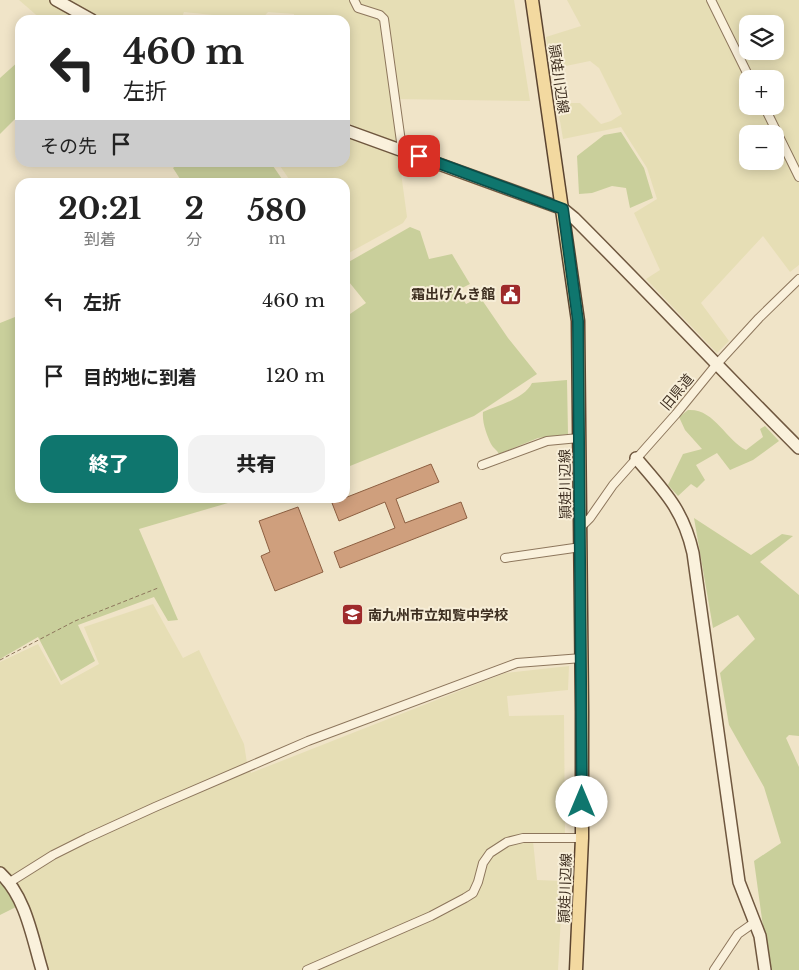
<!DOCTYPE html>
<html lang="ja">
<meta charset="utf-8">
<style>
body{margin:0;font-family:"Libre Baskerville","Noto Sans JP",serif;background:#f2f2f2;color:#222;height:100vh;display:flex;flex-direction:column;font-size:19px;white-space:nowrap}
*{box-sizing:border-box;margin:0}
p{font-size:16px;color:#767676}
.icon{flex:none;width:28px;height:28px;fill:none;stroke:currentColor;stroke-width:2;stroke-linecap:round;stroke-linejoin:round}
.map{position:relative;flex:1;overflow:hidden}
.drawer{position:absolute;left:15px;top:178px;width:335px;height:325px;display:flex;flex-direction:column;background:#fff;border-radius:15px;box-shadow:0 2px 12px #0003}
.drawer>*{flex:none}
.guide{position:absolute;left:15px;top:15px;width:335px;height:152px;border-radius:15px;box-shadow:0 2px 12px #0003;background:#fff;color:#222;overflow:hidden}
.controls{position:absolute;left:739px;top:15px;display:grid;gap:10px}
.controls a{display:grid;place-items:center;width:45px;height:45px;border-radius:10px;background:#fff;box-shadow:0 2px 12px #0003;font-size:25px}
.pin{position:absolute;display:grid;place-items:center;width:42px;height:42px;color:#fff;margin:-21px;border-radius:10px;box-shadow:0 2px 8px #0006}
.me{position:absolute;width:55px;margin:-28px;rotate:0deg;stroke-linejoin:round;filter:drop-shadow(0 0 4px #0008)}
.turn{display:flex;align-items:center;gap:18px;height:105px;padding:0 25px;font-size:22px}
.turn .icon{width:65px;height:65px;stroke-width:2.5}
.turn b{display:block;font-size:35px;line-height:42px}
.then{display:flex;align-items:center;height:48px;padding:0 25px;background:#0003;gap:10px;font-size:19px}
.eta{display:flex;justify-content:space-evenly;align-items:center;height:85px;text-align:center}
.eta b{font-size:30px;font-weight:800;line-height:35px}
.button{display:flex;gap:10px;margin-top:auto;padding:10px 25px}
.button a{flex:1;height:58px;border-radius:15px;background:#0f766e;color:#fff;font-size:20px;font-weight:800;line-height:58px;text-align:center}
.button a+a{background:#f2f2f2;color:#222}
ul{padding:0;list-style:none}
li{display:flex;align-items:center;gap:15px;height:75px;padding:0 25px}
li div{flex:1}
li b{display:block;font-size:19px}
li em{font-style:normal}
.map>svg:first-child{display:block}
.farmland{fill:#e6deb5;fill-rule:evenodd}
.green{fill:#c9cf9b}
.building{fill:#cf9f7d;stroke:#8d5f41}
.lines{fill:none;stroke-linecap:round;stroke-linejoin:round}
.street-casing{stroke:#8d765c;stroke-width:10}
.secondary-casing{stroke:#6f573f;stroke-width:14}
.primary-casing{stroke:#5b4430;stroke-width:15}
.path{stroke:#8d765c;stroke-width:1;stroke-dasharray:4 2.5;stroke-linecap:butt}
.street{stroke:#faf1dc;stroke-width:8}
.secondary{stroke:#faf1dc;stroke-width:11}
.primary{stroke:#f3d9a0;stroke-width:12}
.route-casing{stroke:#0a4d48;stroke-width:12}
.route{stroke:#0f766e;stroke-width:9}
.labels{text-anchor:middle;dominant-baseline:central;stroke-width:4;stroke-linejoin:round;paint-order:stroke}
.street-label{font-size:14px;fill:#3d2e20;stroke:#f7eed8}
.poi-label{font-size:14px;font-weight:bold;fill:#3d2e20;stroke:#f7eed8;text-anchor:end}
</style>
<div class="map">
<svg width="799" height="970" viewBox="0 0 799 970">
<rect width="100%" height="100%" fill="#f0e4c8"/>
<!-- farmland -->
<path class="farmland" d="M 19,0 L 514,0 L 530,101 L 391,99 L 407,217 L 403,223 L 345,255 L 345,182 L 291,182 L 278,163 L 345,162 L 345,128 L 353,125 L 345,122 L 345,20 L 294,20 L 294,14 L 268,12 L 261,20 L 184,12 L 181,20 L 42,20 Z
M 567,0 L 799,0 L 799,265 L 790,272 L 763,236 L 701,303 L 729,341 L 717,353 L 646,279 L 660,270 L 634,213 L 657,199 L 647,168 L 621,127 L 563,139 L 557,103 L 580,103 L 601,124 L 611,121 L 622,114 L 599,68 L 590,61 L 551,69 L 546,37 L 581,26 ZM 748,24 L 775,24 L 775,51 L 748,51 ZM 748,79 L 775,79 L 775,106 L 748,106 ZM 748,134 L 775,134 L 775,161 L 748,161 Z
M 153,604 L 183,658 L 199,650 L 244,744 L 247,763 L 251,773 L 505,673 L 569,666 L 568,690 L 507,696 L 509,716 L 564,715 L 565,840 L 533,841 L 537,880 L 563,881 L 558,970 L 45,970 L 13,880 L 0,866 L 0,662 L 38,644 L 61,685 L 99,664 L 84,627 Z"/>
<!-- green -->
<path class="green" d="M 20,60 L 20,114 L 0,134 L 0,78 Z
M 621,132 L 644,168 L 653,198 L 630,208 L 626,188 L 612,186 L 592,193 L 579,194 L 577,156 L 604,135 Z
M 180,162 L 271,163 L 284,182 L 182,182 L 173,168 Z
M 410,227 L 420,231 L 429,259 L 452,254 L 470,284 L 458,290 L 466,304 L 480,297 L 508,338 L 537,374 L 474,416 L 345,468 L 345,309 L 347,308 L 350,314 L 366,303 L 345,277 L 345,264 Z
M 20,315 L 20,498 L 245,498 L 139,529 L 178,620 L 168,621 L 154,597 L 78,625 L 95,661 L 61,681 L 38,637 L 0,659 L 0,323 Z
M 567,380 L 568,434 L 538,438 L 499,454 C 497,450 493,448 491,444 C 487,435 482,423 483,412 C 499,405 524,399 532,383 Z
M 688,410 C 714,408 726,440 746,450 L 763,437 L 760,429 L 765,426 L 779,441 L 753,460 L 730,470 L 717,453 L 696,465 L 705,480 L 697,488 L 691,484 L 678,496 L 668,485 L 683,454 L 702,449 L 685,430 L 679,417 Z
M 694,518 L 751,555 L 782,534 L 793,536 L 760,562 L 799,595 L 799,736 L 789,735 L 786,738 L 799,767 L 799,970 L 769,970 L 754,861 L 781,843 L 764,787 L 729,725 L 720,673 L 755,639 L 738,615 L 713,628 Z
M 0,881 L 1,881 L 16,907 L 0,915 Z"/>
<!-- building -->
<path class="building" d="M 431,464 L 439,482 L 396,499 L 405,523 L 461,502 L 467,518 L 340,568 L 334,552 L 395,528 L 385,502 L 339,521 L 332,503 Z
M 298,507 L 323,572 L 275,591 L 261,556 L 270,552 L 259,521 Z"/>
<g class="lines">
<defs>
<path id="street" d="M 354,0 L 358,8 L 380,15 L 384,19 L 402,149
M 711,0 L 750,79
M 764,106 L 799,177
M 482,465 L 547,441 L 579,438
M 581,527 L 590,518 L 613,485 L 676,414 L 716,365 L 759,318 L 799,279
M 505,558 L 581,547
M 10,882 L 53,855 L 87,838 L 155,807 L 308,741 L 517,663 L 582,658
M 307,970 L 431,916 L 465,898 L 473,893 L 478,882 L 483,863 L 490,853 L 507,842 L 523,838 L 582,838
M 714,970 L 738,934 L 755,922"/>
<path id="secondary" d="M 56,0 L 92,20
M 345,130 L 563,209 L 574,218 C 650,294 723,372 799,448
M 636,458 C 664,491 683,509 693,553 L 739,882 L 760,936 L 765,970
M 0,873 C 26,897 32,937 42,970"/>
<path id="primary" d="M 532,0 L 578,321 L 582,711 L 582,838 L 576,970"/>
</defs>
<!-- street casing -->
<use href="#street" class="street-casing"/>
<!-- secondary casing -->
<use href="#secondary" class="secondary-casing"/>
<!-- primary casing -->
<use href="#primary" class="primary-casing"/>
<!-- path -->
<path class="path" d="M 0,660 L 75,621 L 158,588"/>
<!-- street -->
<use href="#street" class="street"/>
<!-- secondary -->
<use href="#secondary" class="secondary"/>
<!-- primary -->
<use href="#primary" class="primary"/>
</g>
<g class="lines">
<defs>
<path id="route" d="M 419,156 L 563,209 L 578,321 L 582,802"/>
</defs>
<!-- route casing -->
<use href="#route" class="route-casing"/>
<!-- route -->
<use href="#route" class="route"/>
</g>
<!-- icons -->
<defs>
<symbol id="civic-square" viewBox="-11 -11 22 22"><rect x="-9" y="-9" width="18" height="18" rx="4" fill="#9e2a2b" stroke="#f7eed8"/><path d="M-.6-6.5H3V-4.5H.6V-3L4-1V1h2V6H-6V1h2V-1L-.6-3ZM-1.2 2.5V6h2.4V2.5Z" fill="#fff"/></symbol>
<symbol id="school-square" viewBox="-11 -11 22 22"><rect x="-9" y="-9" width="18" height="18" rx="4" fill="#9e2a2b" stroke="#f7eed8"/><path d="M0-5L7-2L0 1L-7-2ZM-4 1L0 2.5L4 1V4Q0 6-4 4Z" fill="#fff"/></symbol>
</defs>
<g fill-rule="evenodd">
<use href="#civic-square" x="498" y="282" width="25" height="25"/>
<use href="#school-square" x="340" y="602" width="25" height="25"/>
</g>
<g class="labels">
<!-- street labels -->
<g class="street-label">
<text transform="translate(559 79) rotate(82)">頴娃川辺線</text>
<text transform="translate(677 392) rotate(-50)">旧県道</text>
<text transform="translate(565 484) rotate(-91)">頴娃川辺線</text>
<text transform="translate(565 888) rotate(-88)">頴娃川辺線</text>
</g>
<!-- poi labels -->
<g class="poi-label">
<text x="495" y="294">霜出げんき館</text>
<text x="368" y="615" text-anchor="start">南九州市立知覧中学校</text>
</g>
</g>
</svg>
<div class="controls">
<a><svg class="icon" aria-label="layers" viewBox="0 0 24 24"><path d="M12 4l9 5-9 5-9-5zM3 14l9 5 9-5"/></svg></a>
<a>+</a>
<a>−</a>
</div>
<div class="pin" style="left:419px;top:156px;background:#d93025"><svg class="icon" aria-label="arrive" viewBox="0 0 24 24"><path d="M6 21V4h12l-3 4 3 4H6"/></svg></div>
<svg class="me" style="left:582px;top:802px" viewBox="-20 -20 40 40"><circle r="19" fill="#fff"/><path d="M0-13L10 11 0 6-10 11z" fill="#0f766e"/></svg>
<div class="guide">
<div class="turn"><svg class="icon" aria-label="left" viewBox="0 0 24 24"><path d="M17 20v-9H6M10 6l-5 5 5 5"/></svg><div><b>460 m</b>左折</div></div>
<div class="then">その先<svg class="icon" aria-label="arrive" viewBox="0 0 24 24"><path d="M6 21V4h12l-3 4 3 4H6"/></svg></div>
</div>
<section class="drawer">
<div class="eta">
<div><b>20:21</b><p>到着</p></div>
<div><b>2</b><p>分</p></div>
<div><b>580</b><p>m</p></div>
</div>
<ul>
<li><svg class="icon" aria-label="left" viewBox="0 0 24 24"><path d="M17 20v-9H6M10 6l-5 5 5 5"/></svg><div><b>左折</b></div><em>460 m</em></li>
<li><svg class="icon" aria-label="arrive" viewBox="0 0 24 24"><path d="M6 21V4h12l-3 4 3 4H6"/></svg><div><b>目的地に到着</b></div><em>120 m</em></li>
</ul>
<div class="button"><a>終了</a><a>共有</a></div>
</section>
</div>
